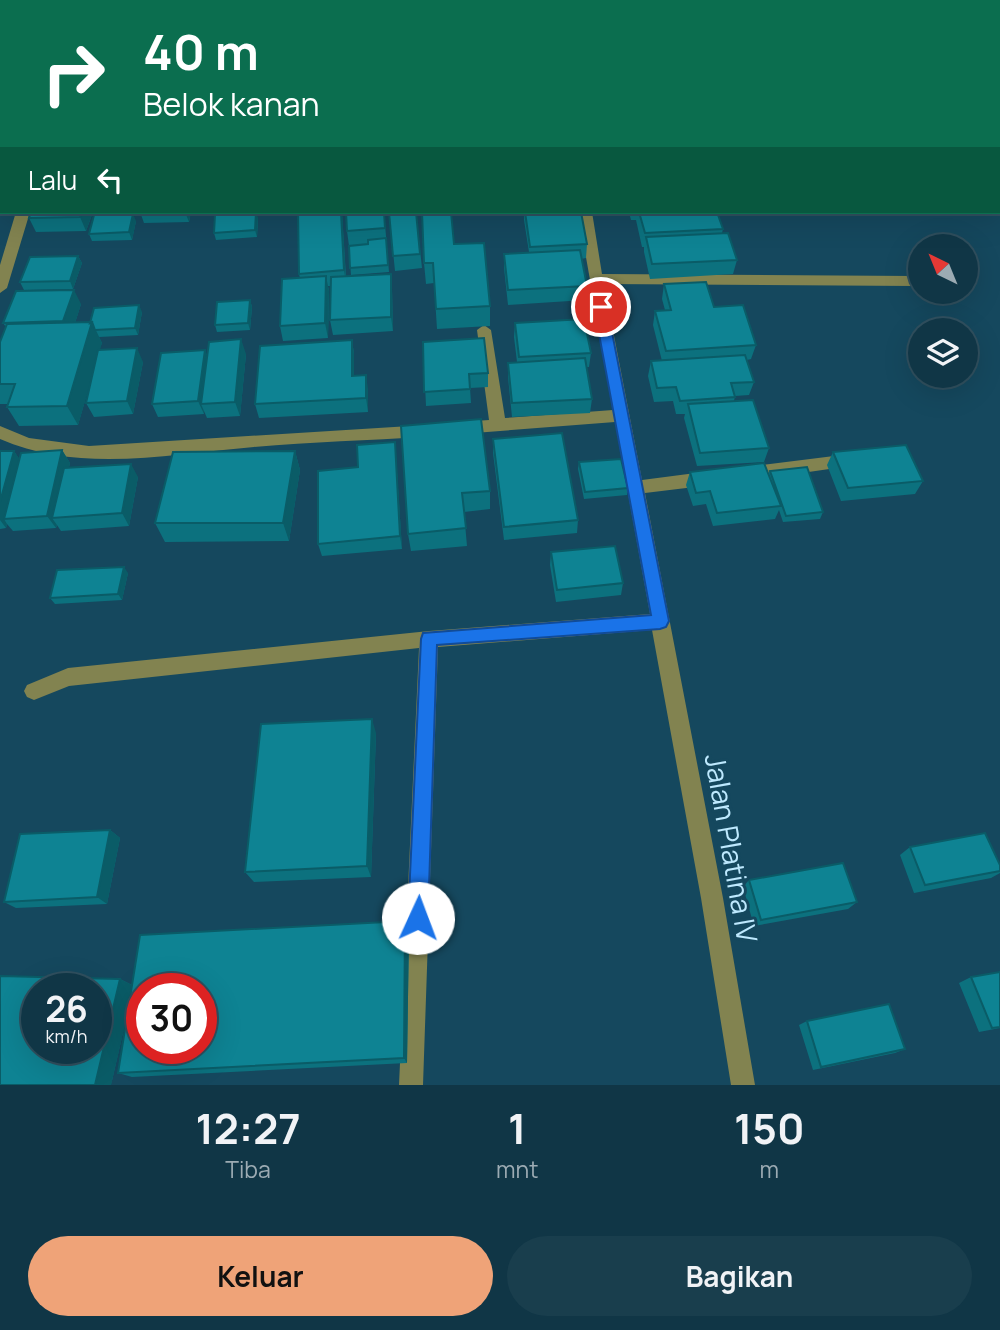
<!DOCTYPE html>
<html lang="id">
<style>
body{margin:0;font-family:Manrope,sans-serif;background:#193e4d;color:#f1f3f6;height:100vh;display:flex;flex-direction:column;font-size:26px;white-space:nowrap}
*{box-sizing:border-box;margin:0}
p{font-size:23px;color:#9cabb3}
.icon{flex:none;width:38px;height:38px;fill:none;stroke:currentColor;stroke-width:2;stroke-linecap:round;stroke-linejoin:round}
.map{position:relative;height:1085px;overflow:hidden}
.sheet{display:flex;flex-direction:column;background:#103646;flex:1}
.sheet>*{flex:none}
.guide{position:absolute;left:0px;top:0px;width:1001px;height:214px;box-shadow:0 7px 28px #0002,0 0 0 2px #30505f;background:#0b6e4f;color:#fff;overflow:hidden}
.needle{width:46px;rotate:317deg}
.fabs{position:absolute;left:908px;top:234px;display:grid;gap:14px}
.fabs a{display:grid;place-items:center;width:70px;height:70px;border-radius:50%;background:#103646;box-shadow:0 7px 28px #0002,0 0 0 2px #30505f;font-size:35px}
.speed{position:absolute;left:21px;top:973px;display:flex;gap:14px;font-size:35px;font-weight:700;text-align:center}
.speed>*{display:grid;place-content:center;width:91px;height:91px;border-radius:50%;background:#103646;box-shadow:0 7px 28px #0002,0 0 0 2px #30505f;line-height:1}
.speed small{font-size:18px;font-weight:400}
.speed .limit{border:10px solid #d22;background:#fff;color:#111}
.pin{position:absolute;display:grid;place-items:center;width:60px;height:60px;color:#fff;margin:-30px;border:4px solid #fff;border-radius:50%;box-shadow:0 2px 7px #0007}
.me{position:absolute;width:77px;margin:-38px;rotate:2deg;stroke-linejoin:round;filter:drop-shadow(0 0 5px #0008)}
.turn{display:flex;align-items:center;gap:24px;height:147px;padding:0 28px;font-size:32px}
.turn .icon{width:91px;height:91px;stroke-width:2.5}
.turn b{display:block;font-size:49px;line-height:60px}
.then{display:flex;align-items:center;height:66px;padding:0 28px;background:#0003;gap:14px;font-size:26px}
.eta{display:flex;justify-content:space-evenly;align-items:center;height:119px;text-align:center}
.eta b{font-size:42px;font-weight:700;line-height:49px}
.action{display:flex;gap:14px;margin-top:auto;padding:14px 28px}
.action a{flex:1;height:80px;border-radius:42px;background:#efa378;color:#111;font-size:28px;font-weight:700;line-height:80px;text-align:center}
.action a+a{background:#193e4d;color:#f1f3f6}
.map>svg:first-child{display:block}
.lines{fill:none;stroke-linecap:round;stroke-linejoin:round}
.minor{fill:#828350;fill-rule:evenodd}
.wall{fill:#0c717e}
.shaded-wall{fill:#0a5c67}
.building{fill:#0e8393;stroke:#0a5c67;stroke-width:2;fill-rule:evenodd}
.route{fill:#1a73e8;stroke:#114b97;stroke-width:2}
.labels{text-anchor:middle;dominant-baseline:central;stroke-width:6;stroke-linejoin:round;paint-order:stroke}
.near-street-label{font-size:28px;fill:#bee9fe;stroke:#15485e}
</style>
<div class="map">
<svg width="1000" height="1085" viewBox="0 0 1000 1085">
<rect width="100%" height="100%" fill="#15485e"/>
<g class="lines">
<!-- minor -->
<path class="minor" d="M 217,0 L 227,0 L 227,2 L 217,2 Z
M 535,0 L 545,0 L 546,2 L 535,2 Z
M 0,146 L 2,146 L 2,154 L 0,154 Z
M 16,212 L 30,212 L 7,288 L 0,293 L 0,265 Z
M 578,212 L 592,212 L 602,274 L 914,276 L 919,278 L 920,282 L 914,286 L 604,284 L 642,480 L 711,471 L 717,473 L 719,478 L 717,483 L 711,485 L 645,493 L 723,898 L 755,1085 L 731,1085 L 701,898 L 652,630 L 438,647 L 423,1085 L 399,1085 L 419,648 L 69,686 L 34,700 L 27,697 L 24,691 L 27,685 L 68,668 L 429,631 L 650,614 L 615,422 L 461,434 L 453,428 L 461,422 L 489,420 L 477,330 L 484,325 L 491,330 L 505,418 L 613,410 Z
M 426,425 L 434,431 L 426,437 C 369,440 312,442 254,447 C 170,454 80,474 0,439 L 0,426 L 29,438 L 89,446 Z
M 850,454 L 858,460 L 850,466 L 746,481 L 740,479 L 738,474 L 740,469 L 746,467 Z"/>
</g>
<!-- wall -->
<path class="wall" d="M 554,0 L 688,0 L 688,2 L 554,2 Z
M 926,0 L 1000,0 L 1000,18 L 999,2 L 927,2 Z
M 2,71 L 2,147 L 0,147 L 0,74 Z
M 31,212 L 93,212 L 86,231 L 36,232 L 29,218 Z
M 140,212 L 191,212 L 189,222 L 144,223 Z
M 342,212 L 346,277 L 391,274 L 392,289 L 393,331 L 333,335 L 330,320 L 331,286 L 328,286 L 329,291 L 328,338 L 283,341 L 280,326 L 300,278 L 299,274 Z
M 384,212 L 389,272 L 351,275 L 349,246 L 347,231 Z
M 389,212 L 416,212 L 422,268 L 395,271 Z
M 524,212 L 581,212 L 587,244 L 586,258 L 581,259 L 587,286 L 585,300 L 508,305 L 504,268 L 504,254 L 529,252 L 524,220 Z
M 629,212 L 717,212 L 723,229 L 722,233 L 737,260 L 733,274 L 650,279 L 644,252 L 644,247 L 642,247 L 636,220 L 631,220 Z
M 258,218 L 257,237 L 216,240 L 214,233 Z
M 136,221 L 132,240 L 92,241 L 89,234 Z
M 454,244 L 490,306 L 490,326 L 437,329 L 434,283 L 426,284 L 424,263 Z
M 78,256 L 82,263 L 73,289 L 24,290 L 20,282 Z
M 664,284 L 714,307 L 756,345 L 751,359 L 747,360 L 754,382 L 749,395 L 735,396 L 734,401 L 769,448 L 764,462 L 697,466 L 684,418 L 685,414 L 676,414 L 673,401 L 654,402 L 648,376 L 651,361 L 662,361 L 653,325 L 655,311 L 665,310 L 662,299 Z
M 250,300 L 252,307 L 250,330 L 217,332 L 215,325 Z
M 81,304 L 75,323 L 90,322 L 142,312 L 138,335 L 99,337 L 102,343 L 99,350 L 143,362 L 133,414 L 94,417 L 86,403 L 93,373 L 78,425 L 19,426 L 7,407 L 8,404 L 0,404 L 0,342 L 6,327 L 3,323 Z
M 515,323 L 591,353 L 589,367 L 586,367 L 592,399 L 590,413 L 512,417 L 508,377 L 508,363 L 517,362 L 514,337 Z
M 352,340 L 354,354 L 354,376 L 368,389 L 368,412 L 259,418 L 255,404 Z
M 423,342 L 488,373 L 488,387 L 470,388 L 471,403 L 426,406 Z
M 205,350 L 207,356 L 246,354 L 240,416 L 207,418 L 204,411 L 204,414 L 158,417 L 152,404 Z
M 401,426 L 490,491 L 490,509 L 464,512 L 467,546 L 411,551 L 408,534 Z
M 493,439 L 578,520 L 577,533 L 504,540 L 493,453 Z
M 395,442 L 396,456 L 402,549 L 322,556 L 318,544 L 358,467 Z
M 62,450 L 70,463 L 69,467 L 138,477 L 129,526 L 61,531 L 57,525 L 56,528 L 13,531 L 7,524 L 6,528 L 0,529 L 0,451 L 14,451 L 19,459 Z
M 295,451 L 300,470 L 289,541 L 165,542 L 155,523 Z
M 833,452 L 923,481 L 915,494 L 841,501 L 827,465 Z
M 579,462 L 628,488 L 627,495 L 584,499 L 578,469 Z
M 770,471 L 823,512 L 820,519 L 783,522 L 779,510 L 775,519 L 713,526 L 706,504 L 693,506 L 686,485 L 690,472 L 768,474 Z
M 551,552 L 623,583 L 621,595 L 556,602 L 550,565 Z
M 128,573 L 122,600 L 55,604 L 50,598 Z
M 376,733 L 371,877 L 254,882 L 245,872 Z
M 110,830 L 120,838 L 107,904 L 16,908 L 4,902 Z
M 910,847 L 1000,865 L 1000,873 L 991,878 L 914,893 L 900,855 Z
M 749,880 L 857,902 L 848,909 L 754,926 L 743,887 Z
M 405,921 L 409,931 L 407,1063 L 132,1077 L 118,1073 L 127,1015 L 111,1085 L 120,979 L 132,985 Z
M 1000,972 L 1000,1028 L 979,1032 L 959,983 L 971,977 Z
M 807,1021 L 905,1049 L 895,1053 L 813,1070 L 799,1025 Z"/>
<!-- shaded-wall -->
<path class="shaded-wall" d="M 2,185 L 2,212 L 4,212 L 3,215 L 0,209 L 0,190 Z
M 82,212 L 93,212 L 86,231 L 80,217 Z
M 185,212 L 191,212 L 189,222 Z
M 256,212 L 258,218 L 257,237 L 255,230 Z
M 341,212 L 342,212 L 346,284 L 344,270 Z
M 133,214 L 136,221 L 132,240 L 129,232 Z
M 78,256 L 82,263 L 73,289 L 70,281 Z
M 391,274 L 392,289 L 393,331 L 391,317 Z
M 326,276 L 329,291 L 328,338 L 325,323 Z
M 74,290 L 81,304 L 71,336 L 63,321 Z
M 250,300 L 252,307 L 250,330 L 248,323 Z
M 139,305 L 142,312 L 138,335 L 135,328 Z
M 92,322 L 102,343 L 78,425 L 67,406 Z
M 241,339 L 246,354 L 240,416 L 235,402 Z
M 352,340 L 354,354 L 354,390 L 352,376 Z
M 137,348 L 143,362 L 133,414 L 127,401 Z
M 205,350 L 210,364 L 201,404 L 204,411 L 204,414 L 198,401 Z
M 366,375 L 368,389 L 368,412 L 366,398 Z
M 395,442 L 396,456 L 402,549 L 400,536 Z
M 62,450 L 70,463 L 58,518 L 52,518 L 57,525 L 56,528 L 47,516 Z
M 14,451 L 23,464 L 4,519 L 7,524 L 6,528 L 0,520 L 0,502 Z
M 295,451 L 300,470 L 289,541 L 283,523 Z
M 131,464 L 138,477 L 129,526 L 122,513 Z
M 124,567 L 128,573 L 122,600 L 118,594 Z
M 372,719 L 376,733 L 371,877 L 367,866 Z
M 110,830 L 120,838 L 107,904 L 97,897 Z
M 405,921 L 409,931 L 407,1063 L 404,1058 Z
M 120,979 L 134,986 L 111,1085 L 95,1085 Z"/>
<!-- building -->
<path class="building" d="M 79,0 L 115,0 L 115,2 L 79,2 Z
M 143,0 L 157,0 L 157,2 L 143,2 Z
M 201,0 L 217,0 L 217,2 L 201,2 Z
M 228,0 L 245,0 L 245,2 L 228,2 Z
M 245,0 L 269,0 L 269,2 L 245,2 Z
M 282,0 L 298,0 L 298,2 L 282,2 Z
M 312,0 L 357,0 L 356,2 L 312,2 Z
M 402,0 L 447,0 L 447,2 L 402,2 Z
M 453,0 L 523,0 L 523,2 L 453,2 Z
M 559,0 L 610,0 L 611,2 L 560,2 Z
M 614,0 L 680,0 L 680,2 L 615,2 Z
M 690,0 L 739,0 L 740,2 L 691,2 Z
M 873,0 L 908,0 L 908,1 L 874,2 Z
M 938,0 L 998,0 L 999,2 L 939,2 Z
M 999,27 L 1000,27 L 999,56 Z
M 0,82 L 2,82 L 2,132 L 0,132 Z
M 31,212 L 82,212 L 80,217 L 29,218 Z
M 241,212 L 256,212 L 255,230 L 214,233 L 215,214 Z
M 298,212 L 341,212 L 344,270 L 299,274 Z
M 346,212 L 384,212 L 385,228 L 347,231 Z
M 389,212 L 416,212 L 420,254 L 393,256 Z
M 422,212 L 451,212 L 454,244 L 484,243 L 490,306 L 436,309 L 433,263 L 424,263 Z
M 525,212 L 581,212 L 587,244 L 530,247 Z
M 639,212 L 717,212 L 723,229 L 645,233 Z
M 133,214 L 129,232 L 89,234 L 94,215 Z
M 728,233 L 737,260 L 652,264 L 646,237 Z
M 386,238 L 388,265 L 350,268 L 349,246 L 368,244 L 368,240 Z
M 580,250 L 587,286 L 508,290 L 504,254 Z
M 78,256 L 70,281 L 20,282 L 30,257 Z
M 391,274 L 391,317 L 330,320 L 331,277 Z
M 326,276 L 325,323 L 280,326 L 282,279 Z
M 706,282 L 714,307 L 743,305 L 756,345 L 666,351 L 655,311 L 671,310 L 664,284 Z
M 74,290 L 63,321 L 3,323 L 16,291 Z
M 250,300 L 248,323 L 215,325 L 217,302 Z
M 139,305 L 135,328 L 95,330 L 92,322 L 90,323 L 94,308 Z
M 584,319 L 591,353 L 519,357 L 515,323 Z
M 92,322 L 67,406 L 7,407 L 15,384 L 0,384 L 0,342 L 7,324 Z
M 484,338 L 488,373 L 469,374 L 470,389 L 424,392 L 423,342 Z
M 241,339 L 235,402 L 201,404 L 209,342 Z
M 352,340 L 352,376 L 366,375 L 366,398 L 255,404 L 260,346 Z
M 137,348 L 127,401 L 86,403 L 98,350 Z
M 205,350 L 198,401 L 152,404 L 161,353 Z
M 745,355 L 754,382 L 731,383 L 735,397 L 680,401 L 676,387 L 657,388 L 651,361 Z
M 585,358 L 592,399 L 512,403 L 508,363 Z
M 753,400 L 769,448 L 700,453 L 688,404 Z
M 481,419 L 490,491 L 462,493 L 466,528 L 408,534 L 401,426 Z
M 562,433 L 578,520 L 504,527 L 493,439 Z
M 395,442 L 400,536 L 318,544 L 318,471 L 358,467 L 357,445 Z
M 906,445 L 923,481 L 848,488 L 833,452 Z
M 62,450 L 47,516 L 4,519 L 21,453 Z
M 0,451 L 14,451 L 0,502 Z
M 295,451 L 283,523 L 155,523 L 173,452 Z
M 621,459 L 628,488 L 585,492 L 579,462 Z
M 764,463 L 781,506 L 717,513 L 710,491 L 696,493 L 690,472 Z
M 131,464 L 122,513 L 52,518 L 64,468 Z
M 807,467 L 823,512 L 786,516 L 770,471 Z
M 615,546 L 623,583 L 557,590 L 551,552 Z
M 124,567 L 118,594 L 50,598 L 57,570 Z
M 372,719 L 367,866 L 245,872 L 261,724 Z
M 110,830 L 97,897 L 4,902 L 20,834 Z
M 985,833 L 1000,865 L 1000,871 L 925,885 L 910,847 Z
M 843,863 L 857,902 L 761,920 L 749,880 Z
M 405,921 L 404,1058 L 118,1073 L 140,935 ZM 142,989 L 201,989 L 201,1048 L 142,1048 Z
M 1000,972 L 1000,1027 L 992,1028 L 971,977 Z
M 0,976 L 120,979 L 95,1085 L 0,1085 ZM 37,989 L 96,989 L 96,1048 L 37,1048 Z
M 889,1004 L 905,1049 L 821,1067 L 807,1021 Z"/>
<!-- route -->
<path class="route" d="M 601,302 L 607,307 L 669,621 L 666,627 L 660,629 L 437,645 L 428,918 L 425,925 L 418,928 L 411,925 L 408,918 L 421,639 L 423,633 L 651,615 L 594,307 Z"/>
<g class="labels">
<!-- near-street labels -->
<g class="near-street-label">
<text transform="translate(732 848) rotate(80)">Jalan Platina IV</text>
</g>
</g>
</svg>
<div class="fabs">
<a><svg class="needle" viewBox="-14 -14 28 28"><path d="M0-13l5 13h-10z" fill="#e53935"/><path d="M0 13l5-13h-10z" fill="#9cabb3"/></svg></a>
<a><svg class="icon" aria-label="layers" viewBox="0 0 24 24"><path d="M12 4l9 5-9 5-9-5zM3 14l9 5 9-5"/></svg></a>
</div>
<div class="speed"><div>26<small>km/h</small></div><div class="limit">30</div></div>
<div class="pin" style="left:601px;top:307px;background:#d93025"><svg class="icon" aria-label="arrive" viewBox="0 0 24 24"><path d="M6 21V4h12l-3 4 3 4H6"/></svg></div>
<svg class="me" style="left:418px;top:918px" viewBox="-20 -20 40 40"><circle r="19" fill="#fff"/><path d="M0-13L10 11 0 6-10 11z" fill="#1a73e8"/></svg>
<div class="guide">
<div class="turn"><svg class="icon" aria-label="right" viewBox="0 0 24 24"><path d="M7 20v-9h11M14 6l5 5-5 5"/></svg><div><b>40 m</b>Belok kanan</div></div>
<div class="then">Lalu<svg class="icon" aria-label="left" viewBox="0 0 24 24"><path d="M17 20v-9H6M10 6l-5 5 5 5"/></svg></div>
</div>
</div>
<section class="sheet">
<div class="eta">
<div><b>12:27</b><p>Tiba</p></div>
<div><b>1</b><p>mnt</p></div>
<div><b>150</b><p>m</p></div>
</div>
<div class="action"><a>Keluar</a><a>Bagikan</a></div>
</section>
